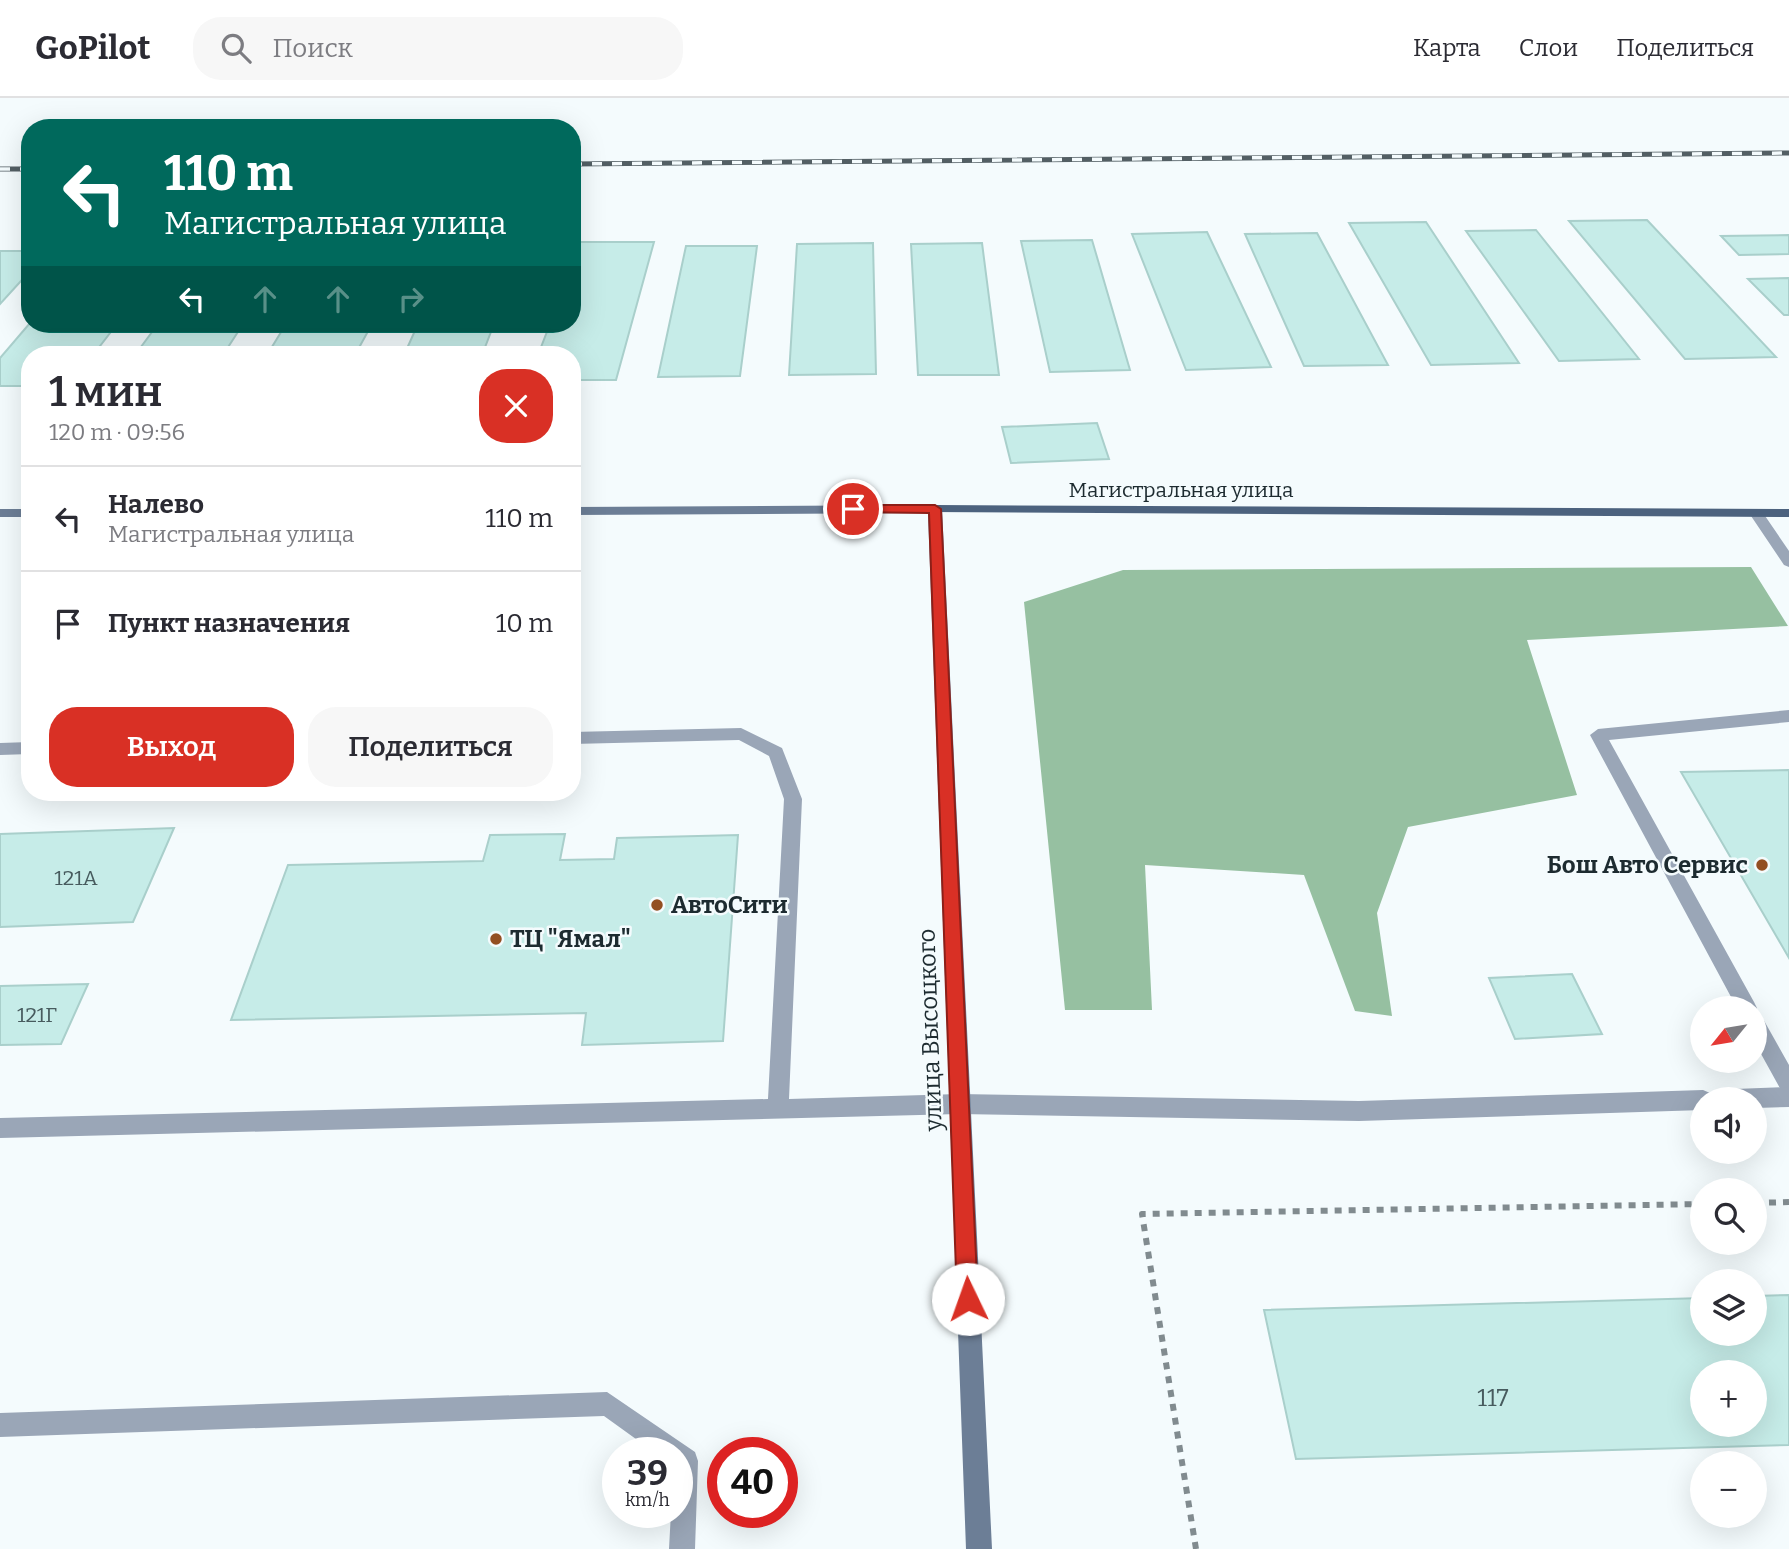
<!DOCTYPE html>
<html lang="ru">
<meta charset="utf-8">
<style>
body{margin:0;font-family:Bitter,serif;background:#f7f7f7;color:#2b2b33;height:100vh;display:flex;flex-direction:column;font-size:26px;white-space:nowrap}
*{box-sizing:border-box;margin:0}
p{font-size:23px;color:#7c7c81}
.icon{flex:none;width:38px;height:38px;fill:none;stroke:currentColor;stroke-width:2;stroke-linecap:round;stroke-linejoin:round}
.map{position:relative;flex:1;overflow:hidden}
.side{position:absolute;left:21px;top:248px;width:560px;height:455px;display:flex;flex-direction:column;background:#fff;border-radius:28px;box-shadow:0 7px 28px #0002}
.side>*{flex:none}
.top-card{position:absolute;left:21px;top:21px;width:560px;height:214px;border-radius:28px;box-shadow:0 7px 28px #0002;background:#00695c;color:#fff;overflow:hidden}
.needle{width:46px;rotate:240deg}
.fabs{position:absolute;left:1690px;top:898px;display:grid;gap:14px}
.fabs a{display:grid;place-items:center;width:77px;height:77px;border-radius:50%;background:#fff;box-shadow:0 7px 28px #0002;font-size:35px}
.speed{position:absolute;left:602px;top:1339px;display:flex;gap:14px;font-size:35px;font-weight:700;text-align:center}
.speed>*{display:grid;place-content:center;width:91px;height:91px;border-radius:50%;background:#fff;box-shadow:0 7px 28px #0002;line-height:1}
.speed small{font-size:18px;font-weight:400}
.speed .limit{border:10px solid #d22;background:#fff;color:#111}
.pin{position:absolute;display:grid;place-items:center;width:60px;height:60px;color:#fff;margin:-30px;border:4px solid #fff;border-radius:50%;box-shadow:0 2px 7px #0007}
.me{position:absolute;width:77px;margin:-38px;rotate:357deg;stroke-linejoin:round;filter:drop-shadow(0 0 5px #0008)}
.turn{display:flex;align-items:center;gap:24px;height:147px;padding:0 28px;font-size:32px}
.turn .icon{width:91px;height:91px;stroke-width:2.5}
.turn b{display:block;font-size:49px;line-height:60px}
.lanes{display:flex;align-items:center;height:66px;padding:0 28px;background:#0003;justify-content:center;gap:35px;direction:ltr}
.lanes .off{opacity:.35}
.round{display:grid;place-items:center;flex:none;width:74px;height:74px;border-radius:28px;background:#f7f7f7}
.summary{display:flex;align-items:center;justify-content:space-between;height:119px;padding:0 28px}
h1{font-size:42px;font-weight:600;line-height:52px}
.action{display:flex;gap:14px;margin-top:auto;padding:14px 28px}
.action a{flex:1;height:80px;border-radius:28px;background:#d93025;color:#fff;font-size:28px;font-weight:600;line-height:80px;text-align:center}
.action a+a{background:#f7f7f7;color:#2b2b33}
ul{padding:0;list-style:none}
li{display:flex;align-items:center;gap:21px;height:105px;padding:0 28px;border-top:2px solid #e1e1e2}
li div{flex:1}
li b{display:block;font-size:26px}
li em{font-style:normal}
header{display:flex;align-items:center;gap:42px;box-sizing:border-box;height:98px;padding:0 35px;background:#fff;border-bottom:2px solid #e1e1e2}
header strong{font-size:33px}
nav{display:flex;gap:38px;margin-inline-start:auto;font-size:24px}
.search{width:490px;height:63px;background:#f7f7f7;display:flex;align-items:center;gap:18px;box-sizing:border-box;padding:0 24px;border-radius:28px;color:#7c7c81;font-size:26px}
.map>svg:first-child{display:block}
.forest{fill:#96c0a1}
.building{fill:#c6ece8;stroke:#a9cfcb;stroke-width:2;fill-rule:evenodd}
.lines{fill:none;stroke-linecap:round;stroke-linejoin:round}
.path{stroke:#818b8f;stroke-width:6;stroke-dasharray:7 7;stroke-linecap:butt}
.lane{fill:#9aa6b7;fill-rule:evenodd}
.street{fill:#9aa6b7;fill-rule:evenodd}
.secondary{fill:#6c7e96;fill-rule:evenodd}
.primary{fill:#4c627e;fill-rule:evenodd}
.rail-casing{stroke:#535f64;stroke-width:5}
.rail{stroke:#f4fbfd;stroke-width:3.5;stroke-dasharray:10;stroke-linecap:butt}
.route{fill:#d93025;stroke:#8d1f18;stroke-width:2}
.poi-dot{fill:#934f22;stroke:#f4fbfd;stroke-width:2.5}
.labels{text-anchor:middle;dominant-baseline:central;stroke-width:5;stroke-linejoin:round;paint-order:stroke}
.far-street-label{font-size:21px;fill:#1d2b30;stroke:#f4fbfd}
.number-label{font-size:21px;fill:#475b5e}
.poi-label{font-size:24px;font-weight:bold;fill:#1d2b30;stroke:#f4fbfd;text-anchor:start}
.street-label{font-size:24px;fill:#1d2b30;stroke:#f4fbfd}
.near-number-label{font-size:24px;fill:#475b5e}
</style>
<header>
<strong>GoPilot</strong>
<div class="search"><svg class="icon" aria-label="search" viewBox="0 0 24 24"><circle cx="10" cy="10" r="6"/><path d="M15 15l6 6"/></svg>Поиск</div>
<nav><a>Карта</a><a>Слои</a><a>Поделиться</a></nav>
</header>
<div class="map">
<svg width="1789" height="1451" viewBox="0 0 1789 1451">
<rect width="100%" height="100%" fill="#f4fbfd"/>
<!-- forest -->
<path class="forest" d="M 1751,469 L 1788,528 L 1527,542 L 1577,697 L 1408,729 L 1377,815 L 1392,918 L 1355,913 L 1304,777 L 1145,767 L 1152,912 L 1065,912 L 1024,504 L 1123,472 Z"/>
<!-- building -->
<path class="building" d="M 1647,122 L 1776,259 L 1685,261 L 1569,123 Z
M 1426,124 L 1519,265 L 1431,267 L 1349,125 Z
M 1536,132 L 1639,261 L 1559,263 L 1466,133 Z
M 1207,134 L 1271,269 L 1186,272 L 1132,136 Z
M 1317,135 L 1388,267 L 1304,268 L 1245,136 Z
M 1789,137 L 1789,156 L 1739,157 L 1721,138 Z
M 1092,142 L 1130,272 L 1050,274 L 1021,143 Z
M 579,144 L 654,144 L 616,282 L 572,282 L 572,257 L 538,257 L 550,226 L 572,226 L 572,162 Z
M 873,145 L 876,276 L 789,277 L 797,146 Z
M 982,145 L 999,277 L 918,277 L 911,146 Z
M 686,148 L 757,148 L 740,278 L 658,279 Z
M 0,153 L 30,153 L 30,173 L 0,206 Z
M 1789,180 L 1789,217 L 1784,217 L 1748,181 Z
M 30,225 L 30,226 L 117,226 L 93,257 L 30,257 L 30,288 L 0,288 L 0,260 Z
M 158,226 L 243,226 L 223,257 L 135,257 Z
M 286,226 L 372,226 L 355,257 L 267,257 Z
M 418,226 L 494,226 L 482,257 L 404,257 Z
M 1097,325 L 1109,361 L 1011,365 L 1002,329 Z
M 1789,672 L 1789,860 L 1681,674 Z
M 174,730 L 133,824 L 0,829 L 0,736 Z
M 565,736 L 560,762 L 614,761 L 617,740 L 738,737 L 723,943 L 582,947 L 586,915 L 231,922 L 288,767 L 483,763 L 490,737 Z
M 1572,876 L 1602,936 L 1515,941 L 1489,880 Z
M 88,886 L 61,946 L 0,947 L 0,888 Z
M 1789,1197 L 1789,1347 L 1296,1361 L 1264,1212 L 1703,1200 L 1703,1236 L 1755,1236 L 1755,1198 ZM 1703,1274 L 1755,1274 L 1755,1326 L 1703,1326 Z"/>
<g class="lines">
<!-- path -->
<path class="path" d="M 1755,1105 L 1789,1104
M 1196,1451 L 1142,1116 L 1703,1106"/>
<!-- lane -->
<path class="lane" d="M 1756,411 L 1761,412 L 1789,453 L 1789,469 L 1784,467 L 1749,415 Z
M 1789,612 L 1789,624 L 1609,642 L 1754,904 L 1757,910 L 1755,913 L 1755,910 L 1737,910 L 1590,637 L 1598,631 Z
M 741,630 L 782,650 L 802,701 L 789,1001 L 959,996 L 966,999 L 969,1006 L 966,1013 L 959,1016 L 0,1040 L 0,1020 L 768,1001 L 784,701 L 769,658 L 739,642 L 572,646 L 572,634 Z
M 30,644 L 30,656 L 0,657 L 0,645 Z
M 1755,916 L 1762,919 L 1789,967 L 1789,996 L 1782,994 L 1755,945 Z
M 607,1294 L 695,1354 L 698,1363 L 695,1451 L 669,1451 L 671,1414 L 677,1414 L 677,1354 L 654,1354 L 604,1318 L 0,1339 L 0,1315 Z"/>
<!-- street -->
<path class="street" d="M 1789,989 L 1789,1009 L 1755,1010 L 1755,1001 L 1725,1001 L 1728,994 L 1735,991 Z
M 1703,992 L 1710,995 L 1713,1001 L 1703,1001 L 1703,1012 L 1359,1023 L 959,1016 L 952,1013 L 949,1006 L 952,999 L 959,996 L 1359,1003 Z"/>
<!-- secondary -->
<path class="secondary" d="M 935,407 L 942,411 L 992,1451 L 966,1451 L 928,415 L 572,417 L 572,409 Z
M 0,411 L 30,411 L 30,419 L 0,419 Z"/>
<!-- primary -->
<path class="primary" d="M 935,407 L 1789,411 L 1789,419 L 930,414 L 930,408 Z"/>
<defs>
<path id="rail" d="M 572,66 L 1789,55
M 0,71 L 30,71"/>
</defs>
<!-- rail casing -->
<use href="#rail" class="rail-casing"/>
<!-- rail -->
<use href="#rail" class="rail"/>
</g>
<!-- route -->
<path class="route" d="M 853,407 L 935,407 L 941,411 L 978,1201 L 975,1208 L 968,1211 L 960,1208 L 957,1201 L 929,415 L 849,414 L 847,411 Z"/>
<!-- markers -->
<g class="poi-dot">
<circle cx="1762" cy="767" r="7"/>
<circle cx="657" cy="807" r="7"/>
<circle cx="496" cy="841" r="7"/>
</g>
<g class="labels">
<!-- far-street labels -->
<g class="far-street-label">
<text x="1181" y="392">Магистральная улица</text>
</g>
<!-- number labels -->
<g class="number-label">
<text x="76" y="780">121А</text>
<text x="37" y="917">121Г</text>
</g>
<!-- poi labels -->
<g class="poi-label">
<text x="1748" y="767" text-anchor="end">Бош Авто Сервис</text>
<text x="671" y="807">АвтоСити</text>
<text x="510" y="841">ТЦ "Ямал"</text>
</g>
<!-- street labels -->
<g class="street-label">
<text transform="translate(930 932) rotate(-92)">улица Высоцкого</text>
</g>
<!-- near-number labels -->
<g class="near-number-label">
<text x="1493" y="1300">117</text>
</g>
</g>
</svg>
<div class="fabs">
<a><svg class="needle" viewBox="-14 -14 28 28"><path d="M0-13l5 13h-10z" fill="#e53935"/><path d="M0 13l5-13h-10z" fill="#7c7c81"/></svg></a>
<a><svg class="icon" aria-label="sound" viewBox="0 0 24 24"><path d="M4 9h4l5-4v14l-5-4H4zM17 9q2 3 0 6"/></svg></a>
<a><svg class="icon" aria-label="search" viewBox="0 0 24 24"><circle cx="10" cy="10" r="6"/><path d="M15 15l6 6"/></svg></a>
<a><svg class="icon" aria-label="layers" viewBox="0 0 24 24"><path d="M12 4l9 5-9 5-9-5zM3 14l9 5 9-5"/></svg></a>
<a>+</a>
<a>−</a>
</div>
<div class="speed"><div>39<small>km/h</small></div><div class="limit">40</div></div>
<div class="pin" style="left:853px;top:411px;background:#d93025"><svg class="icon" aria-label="arrive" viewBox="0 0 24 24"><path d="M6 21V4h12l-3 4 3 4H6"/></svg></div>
<svg class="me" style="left:968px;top:1201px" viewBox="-20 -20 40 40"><circle r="19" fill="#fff"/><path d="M0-13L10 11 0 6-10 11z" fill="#d93025"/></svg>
<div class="top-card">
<div class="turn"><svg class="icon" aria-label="left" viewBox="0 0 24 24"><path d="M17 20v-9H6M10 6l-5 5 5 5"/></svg><div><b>110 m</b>Магистральная улица</div></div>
<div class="lanes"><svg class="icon" aria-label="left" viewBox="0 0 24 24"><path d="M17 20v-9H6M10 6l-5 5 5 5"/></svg><svg class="icon off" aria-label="ahead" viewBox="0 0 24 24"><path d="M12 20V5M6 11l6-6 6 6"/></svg><svg class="icon off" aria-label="ahead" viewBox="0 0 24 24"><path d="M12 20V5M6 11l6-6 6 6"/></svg><svg class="icon off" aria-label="right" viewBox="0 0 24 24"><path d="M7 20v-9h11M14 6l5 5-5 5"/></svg></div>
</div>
<section class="side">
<div class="summary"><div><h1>1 мин</h1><p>120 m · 09:56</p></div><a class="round" style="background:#d93025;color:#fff"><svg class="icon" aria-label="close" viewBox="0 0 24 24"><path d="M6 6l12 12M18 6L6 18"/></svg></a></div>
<ul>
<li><svg class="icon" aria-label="left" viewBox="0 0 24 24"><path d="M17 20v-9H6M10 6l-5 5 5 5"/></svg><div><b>Налево</b><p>Магистральная улица</p></div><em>110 m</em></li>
<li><svg class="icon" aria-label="arrive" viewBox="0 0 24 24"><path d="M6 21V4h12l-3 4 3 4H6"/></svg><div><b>Пункт назначения</b></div><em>10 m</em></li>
</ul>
<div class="action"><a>Выход</a><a>Поделиться</a></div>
</section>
</div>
